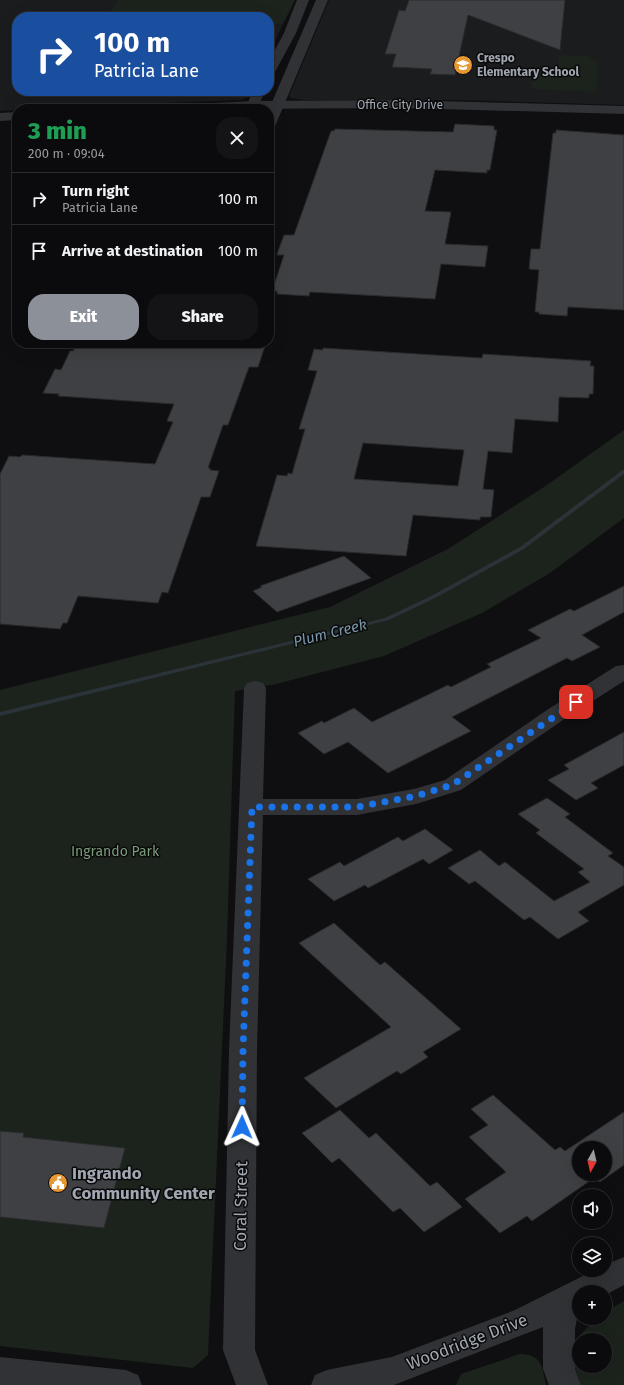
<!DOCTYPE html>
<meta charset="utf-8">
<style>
body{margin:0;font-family:"Fira Sans",sans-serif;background:#141416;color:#f1f3f6;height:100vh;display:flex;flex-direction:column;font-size:15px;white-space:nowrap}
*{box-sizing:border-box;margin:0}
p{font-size:13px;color:#9a9b9d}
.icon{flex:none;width:22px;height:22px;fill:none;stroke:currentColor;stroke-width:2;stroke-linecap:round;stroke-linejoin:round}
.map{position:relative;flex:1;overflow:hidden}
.drawer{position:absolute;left:12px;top:104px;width:262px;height:244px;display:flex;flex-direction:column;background:#0b0b0d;border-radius:16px;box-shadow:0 4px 16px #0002,0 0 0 1px #2b2b2e}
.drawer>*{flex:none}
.guide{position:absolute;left:12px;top:12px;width:262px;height:84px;border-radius:16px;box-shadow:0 4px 16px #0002,0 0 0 1px #2b2b2e;background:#1a4fa0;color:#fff;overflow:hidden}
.needle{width:26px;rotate:188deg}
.controls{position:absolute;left:572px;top:1141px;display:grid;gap:8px}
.controls a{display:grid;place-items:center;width:40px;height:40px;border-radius:50%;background:#0b0b0d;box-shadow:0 4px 16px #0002,0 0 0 1px #2b2b2e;font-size:20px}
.pin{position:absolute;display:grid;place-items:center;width:34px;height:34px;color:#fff;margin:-17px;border-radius:8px;box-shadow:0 2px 6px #0006}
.me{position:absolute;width:44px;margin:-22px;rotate:1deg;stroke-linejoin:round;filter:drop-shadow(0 0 3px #0008)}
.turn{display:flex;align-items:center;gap:14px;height:84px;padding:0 16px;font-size:18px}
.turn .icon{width:52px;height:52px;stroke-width:2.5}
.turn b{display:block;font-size:28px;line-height:34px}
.round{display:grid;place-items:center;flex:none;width:42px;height:42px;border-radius:16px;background:#141416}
.head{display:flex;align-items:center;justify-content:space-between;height:68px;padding:0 16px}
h1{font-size:24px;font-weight:800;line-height:30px;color:#1e9e55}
.button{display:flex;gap:8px;margin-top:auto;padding:8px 16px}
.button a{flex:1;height:46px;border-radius:16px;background:#8c9099;color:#fff;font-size:16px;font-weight:800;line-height:46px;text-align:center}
.button a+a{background:#141416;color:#f1f3f6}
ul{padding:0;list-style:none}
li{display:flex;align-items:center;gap:12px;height:52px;padding:0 16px;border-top:1px solid #2b2b2e}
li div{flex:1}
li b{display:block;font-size:15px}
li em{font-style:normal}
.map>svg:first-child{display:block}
.built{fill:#1b1c1d}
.green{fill:#1c231c;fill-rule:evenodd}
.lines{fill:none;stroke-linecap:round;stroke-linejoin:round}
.stream{fill:#2a3338;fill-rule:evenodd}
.building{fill:#3e4043;stroke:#292a2c;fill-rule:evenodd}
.minor{fill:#313235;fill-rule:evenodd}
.tertiary{fill:#313235;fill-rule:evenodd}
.route{stroke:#1a73e8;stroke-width:7;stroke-dasharray:0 12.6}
.labels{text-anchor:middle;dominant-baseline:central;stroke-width:3;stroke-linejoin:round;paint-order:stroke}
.far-poi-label{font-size:12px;font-weight:bold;fill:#a1a7b1;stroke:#0a0a0b;text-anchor:start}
.far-street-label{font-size:12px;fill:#a1a7b1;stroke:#0a0a0b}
.park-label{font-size:14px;fill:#7a9b79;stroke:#0a0a0b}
.water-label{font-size:15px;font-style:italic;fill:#7a98aa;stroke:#0a0a0b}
.near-poi-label{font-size:17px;font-weight:bold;fill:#a1a7b1;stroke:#0a0a0b;text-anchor:start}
.near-street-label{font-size:17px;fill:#a1a7b1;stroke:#0a0a0b}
</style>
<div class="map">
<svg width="624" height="1385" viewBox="0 0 624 1385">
<rect width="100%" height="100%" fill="#0f0f11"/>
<!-- built -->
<path class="built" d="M 0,0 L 117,0 L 106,17 L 17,17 L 17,91 L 252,91 L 249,97 L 241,100 L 17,109 L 17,110 L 0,111 Z
M 329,0 L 624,0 L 624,105 L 460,100 L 305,100 L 291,98 L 289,96 Z
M 269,24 L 283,24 L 269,54 Z"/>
<!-- green -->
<path class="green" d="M 117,0 L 295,0 L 283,24 L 269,24 L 269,17 L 106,17 Z
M 559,55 L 588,56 L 598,62 L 597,92 L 531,89 L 533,71 L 550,67 L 558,67 Z
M 624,430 L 624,518 L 550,573 L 482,613 L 384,656 L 276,684 L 235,691 L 227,938 L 208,1355 L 193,1368 L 0,1346 L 0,690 L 330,607 L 448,549 L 547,485 Z
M 624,1301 L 624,1385 L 581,1385 L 573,1363 L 580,1335 L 597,1318 L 605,1318 L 605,1312 ZM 579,1340 L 605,1340 L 605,1366 L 579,1366 Z
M 520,1354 C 542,1355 542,1366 546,1385 L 456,1385 L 461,1374 Z"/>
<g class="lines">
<!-- stream -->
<path class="stream" d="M 624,469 L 624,474 L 524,549 L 437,597 L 389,620 L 0,716 L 0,712 L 385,618 L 433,595 L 520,547 Z"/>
</g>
<!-- building -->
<path class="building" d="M 409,0 L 565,0 L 560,50 L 468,15 L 455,75 L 430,74 L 432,69 L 392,67 L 396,54 L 385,54 L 399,10 L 405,11 Z
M 455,124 L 494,126 L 494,130 L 497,130 L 490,170 L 487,170 L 487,173 L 435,170 L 425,211 L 451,212 L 445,244 L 488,246 L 485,267 L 441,264 L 435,299 L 310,292 L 309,296 L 277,294 L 277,291 L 272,291 L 284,255 L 277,255 L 277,254 L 284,235 L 294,235 L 331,131 L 334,131 L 335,129 L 453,132 Z
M 556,130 L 624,135 L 624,310 L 568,307 L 567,316 L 539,314 L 539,312 L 535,312 L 539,270 L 529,269 L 531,249 L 540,249 L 553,133 L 556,133 Z
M 77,343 L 236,343 L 265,346 L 258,367 L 249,367 L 228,425 L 223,425 L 208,468 L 210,468 L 210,470 L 219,471 L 210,497 L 201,497 L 168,593 L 162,592 L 158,603 L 78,596 L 67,623 L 63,623 L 60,629 L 0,624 L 0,474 L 9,456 L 20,457 L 22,455 L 155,464 L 173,422 L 167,421 L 174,404 L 58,396 L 59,394 L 43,393 L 55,369 L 61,370 L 70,351 L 73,351 Z
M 323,348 L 482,358 L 483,354 L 591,361 L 590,366 L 594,366 L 593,394 L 589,394 L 589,398 L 559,397 L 558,422 L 515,419 L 512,453 L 488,451 L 483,489 L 494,490 L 491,517 L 480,517 L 480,520 L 413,515 L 406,556 L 256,546 L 277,475 L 287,476 L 288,473 L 292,474 L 305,429 L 299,429 L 317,371 L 308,370 L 314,349 L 323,350 ZM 363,443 L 464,450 L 458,486 L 354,479 Z
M 344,556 L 371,578 L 277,612 L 253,591 L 262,587 L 260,586 Z
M 624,586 L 624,612 L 582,635 L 600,647 L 572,661 L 567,658 L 452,717 L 471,731 L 388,773 L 348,742 L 324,754 L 298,733 L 322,721 L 324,723 L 354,708 L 372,722 L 448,685 L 451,687 L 491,667 L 487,664 L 541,638 L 528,630 L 570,609 L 574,611 Z
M 624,732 L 624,765 L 591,783 L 598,788 L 576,800 L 548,780 L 569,769 L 564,765 Z
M 547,798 L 570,814 L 565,817 L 613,853 L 608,856 L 624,867 L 624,885 L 578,912 L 589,921 L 558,939 L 530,917 L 524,920 L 475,881 L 469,884 L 448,868 L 480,850 L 499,866 L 505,862 L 554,901 L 590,882 L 578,872 L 584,869 L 536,833 L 540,830 L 518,814 Z
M 425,829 L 453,850 L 429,864 L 423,859 L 368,888 L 365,885 L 334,901 L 308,879 L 340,862 L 344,866 L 398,837 L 403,841 Z
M 334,923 L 380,965 L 385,962 L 461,1029 L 423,1052 L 428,1057 L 401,1074 L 397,1071 L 336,1108 L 304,1078 L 391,1027 L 299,943 Z
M 493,1095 L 555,1150 L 560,1147 L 565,1151 L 624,1112 L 624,1165 L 600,1182 L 594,1178 L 532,1221 L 527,1216 L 500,1233 L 465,1199 L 506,1172 L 469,1137 L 488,1125 L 471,1109 ZM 579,1148 L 605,1148 L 605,1174 L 579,1174 Z
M 340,1110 L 369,1138 L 376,1133 L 430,1186 L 437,1182 L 462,1207 L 424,1232 L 400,1208 L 393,1212 L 339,1158 L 332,1163 L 302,1133 Z
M 0,1131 L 24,1133 L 23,1137 L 125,1148 L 104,1228 L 0,1217 Z"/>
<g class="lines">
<!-- minor -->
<path class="minor" d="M 297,0 L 309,0 L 296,33 L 275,72 L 273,75 L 269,76 L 269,61 L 284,33 Z
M 316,0 L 328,0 L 276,124 L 274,127 L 269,128 L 269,109 Z
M 253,91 L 265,91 L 257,109 L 245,109 Z
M 624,665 L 624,681 L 563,720 L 461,790 L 416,804 L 357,815 L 263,815 L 257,1050 L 255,1350 L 268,1385 L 236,1385 L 223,1350 L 229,1050 L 244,688 L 247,683 L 255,681 L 263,683 L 266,688 L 263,799 L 357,799 L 414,789 L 445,780 L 547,710 L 616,666 Z
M 624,1257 L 624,1285 L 605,1295 L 605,1292 L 579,1292 L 579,1308 L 575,1329 L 575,1369 L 581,1385 L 549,1385 L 543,1369 L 543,1327 L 394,1385 L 311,1385 L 315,1375 L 327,1370 L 392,1357 L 515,1310 L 595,1270 L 605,1270 L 605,1265 Z
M 0,1357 L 126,1370 L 138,1375 L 142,1385 L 0,1385 Z"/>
<!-- tertiary -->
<path class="tertiary" d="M 403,100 L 624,106 L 624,114 L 403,108 L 169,109 L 170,106 L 175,105 L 253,101 Z
M 17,112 L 17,120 L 0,121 L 0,113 Z"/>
</g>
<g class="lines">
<!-- route -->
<path class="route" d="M 242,1127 L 243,1050 L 252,807 L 357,807 L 416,796 L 452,785 L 576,702"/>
</g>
<!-- icons -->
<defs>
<symbol id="school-disc" viewBox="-11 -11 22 22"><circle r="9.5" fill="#e59833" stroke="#0a0a0b"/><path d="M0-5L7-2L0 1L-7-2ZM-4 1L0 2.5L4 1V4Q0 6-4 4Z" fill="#fff"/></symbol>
<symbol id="civic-disc" viewBox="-11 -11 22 22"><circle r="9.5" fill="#e59833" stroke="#0a0a0b"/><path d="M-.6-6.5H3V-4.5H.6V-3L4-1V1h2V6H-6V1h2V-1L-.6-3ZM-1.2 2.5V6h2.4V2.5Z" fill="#fff"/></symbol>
</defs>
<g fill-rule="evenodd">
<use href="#school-disc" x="452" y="54" width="22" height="22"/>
<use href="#civic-disc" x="47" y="1172" width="22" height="22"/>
</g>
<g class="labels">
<!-- far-poi labels -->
<g class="far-poi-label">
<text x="477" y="58">Crespo<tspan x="477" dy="14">Elementary School</tspan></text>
</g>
<!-- far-street labels -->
<g class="far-street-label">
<text x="400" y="105">Office City Drive</text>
</g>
<!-- park labels -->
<g class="park-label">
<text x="115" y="851">Ingrando Park</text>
</g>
<!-- water labels -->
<g class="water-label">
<text transform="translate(330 633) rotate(-14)">Plum Creek</text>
</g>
<!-- near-poi labels -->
<g class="near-poi-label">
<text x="72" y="1173">Ingrando<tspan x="72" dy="20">Community Center</tspan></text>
</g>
<!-- near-street labels -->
<g class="near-street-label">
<text transform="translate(241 1206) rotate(-89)">Coral Street</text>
<text transform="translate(467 1342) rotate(-21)">Woodridge Drive</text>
</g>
</g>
</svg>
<div class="controls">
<a><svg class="needle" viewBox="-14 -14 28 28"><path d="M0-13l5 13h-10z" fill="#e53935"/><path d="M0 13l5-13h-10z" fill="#9a9b9d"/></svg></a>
<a><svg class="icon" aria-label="sound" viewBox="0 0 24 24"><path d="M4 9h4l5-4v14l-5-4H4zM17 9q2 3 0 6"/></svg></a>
<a><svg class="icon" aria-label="layers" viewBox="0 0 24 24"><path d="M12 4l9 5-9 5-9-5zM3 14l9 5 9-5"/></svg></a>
<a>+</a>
<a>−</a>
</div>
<div class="pin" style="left:576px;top:702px;background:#d93025"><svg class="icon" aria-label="arrive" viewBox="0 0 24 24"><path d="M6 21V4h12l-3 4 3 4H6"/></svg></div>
<svg class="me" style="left:242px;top:1127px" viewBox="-20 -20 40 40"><path d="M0-17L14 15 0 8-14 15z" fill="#1a73e8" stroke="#fff" stroke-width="4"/></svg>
<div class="guide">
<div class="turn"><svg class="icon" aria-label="right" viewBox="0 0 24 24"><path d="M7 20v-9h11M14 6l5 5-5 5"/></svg><div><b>100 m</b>Patricia Lane</div></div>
</div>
<section class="drawer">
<div class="head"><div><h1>3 min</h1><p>200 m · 09:04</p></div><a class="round"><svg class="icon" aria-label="close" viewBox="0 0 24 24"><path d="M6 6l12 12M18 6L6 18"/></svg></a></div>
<ul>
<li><svg class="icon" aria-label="right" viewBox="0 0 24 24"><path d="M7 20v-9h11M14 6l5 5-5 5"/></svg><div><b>Turn right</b><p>Patricia Lane</p></div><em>100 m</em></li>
<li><svg class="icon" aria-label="arrive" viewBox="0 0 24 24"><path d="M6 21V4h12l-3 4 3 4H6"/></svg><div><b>Arrive at destination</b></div><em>100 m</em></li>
</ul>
<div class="button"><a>Exit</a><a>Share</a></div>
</section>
</div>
